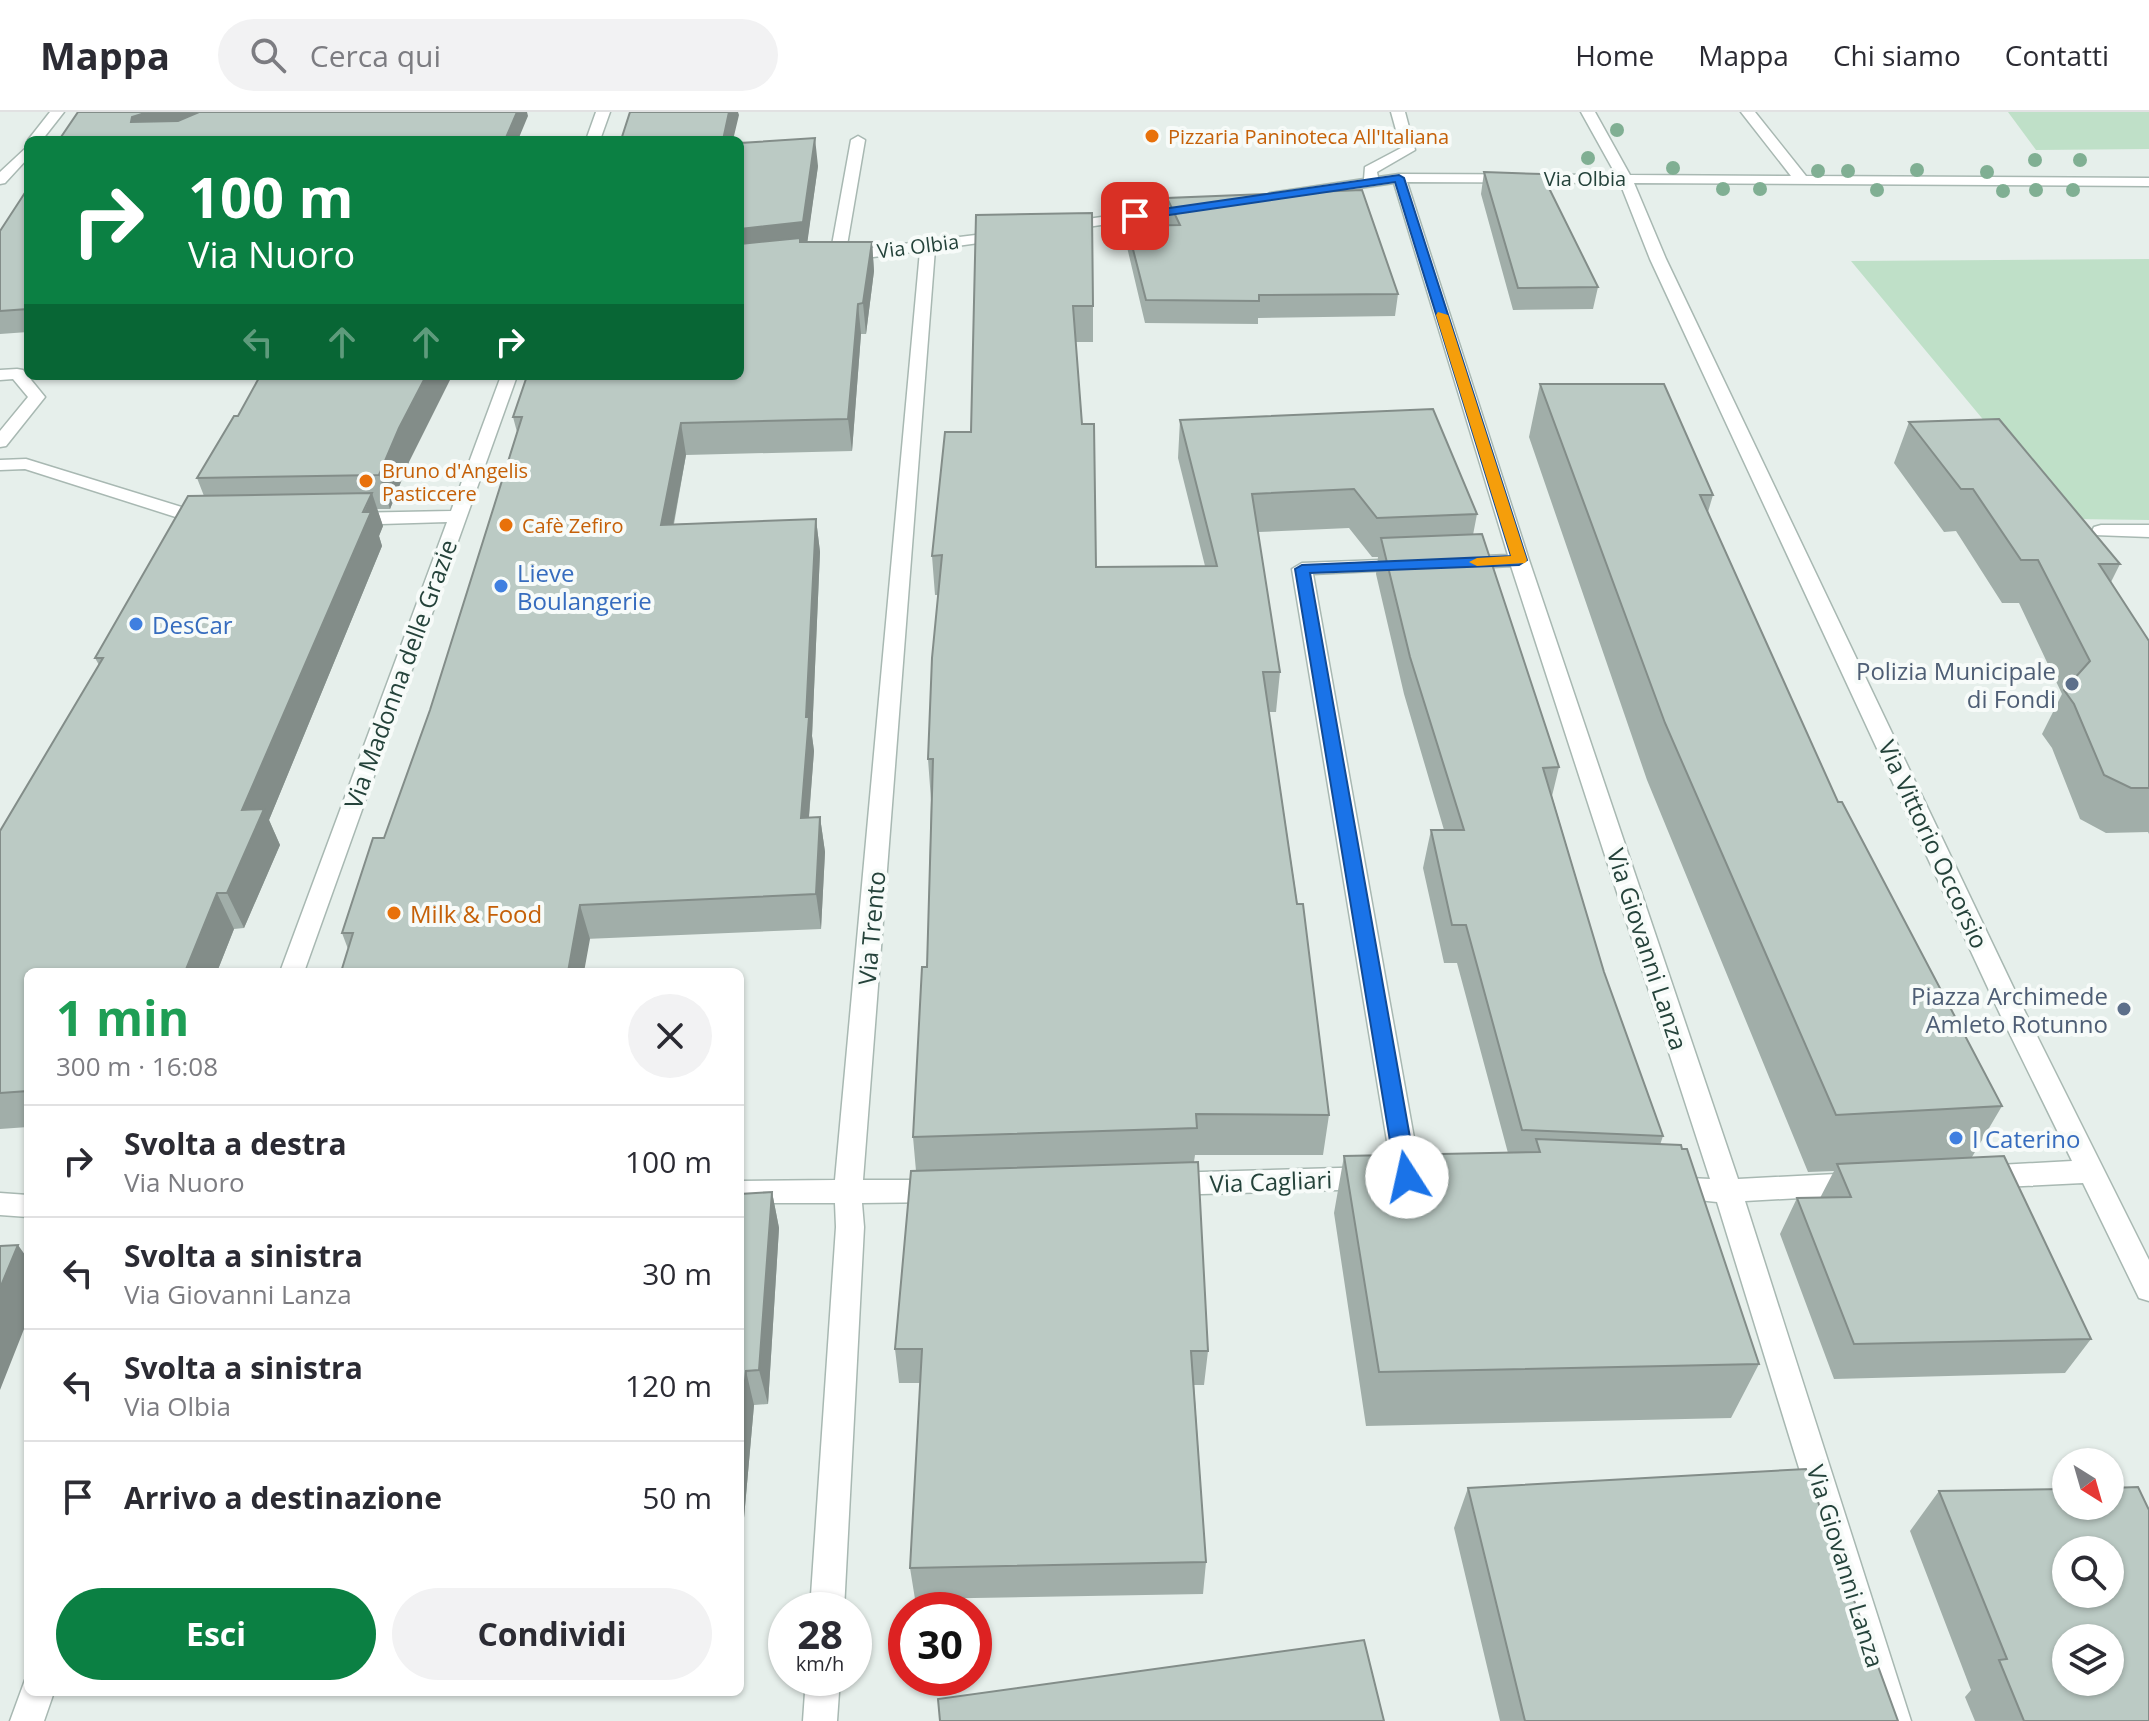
<!DOCTYPE html>
<html lang="it">
<meta charset="utf-8">
<style>
body{margin:0;font-family:"Open Sans",sans-serif;background:#f2f2f3;color:#2b2b33;height:100vh;display:flex;flex-direction:column;font-size:30px;white-space:nowrap}
*{box-sizing:border-box;margin:0}
p{font-size:26px;color:#7c7c81}
.icon{flex:none;width:44px;height:44px;fill:none;stroke:currentColor;stroke-width:2;stroke-linecap:round;stroke-linejoin:round}
.map{position:relative;flex:1;overflow:hidden}
.panel{position:absolute;left:24px;top:856px;width:720px;height:728px;display:flex;flex-direction:column;background:#fff;border-radius:12px;box-shadow:0 2px 6px #0004}
.panel>*{flex:none}
.banner{position:absolute;left:24px;top:24px;width:720px;height:244px;border-radius:12px;box-shadow:0 2px 6px #0004;background:#0b8043;color:#fff;overflow:hidden}
.needle{width:52px;rotate:143deg}
.tools{position:absolute;left:2052px;top:1336px;display:grid;gap:16px}
.tools a{display:grid;place-items:center;width:72px;height:72px;border-radius:50%;background:#fff;box-shadow:0 2px 6px #0004;font-size:40px}
.speed{position:absolute;left:768px;top:1480px;display:flex;gap:16px;font-size:40px;font-weight:700;text-align:center}
.speed>*{display:grid;place-content:center;width:104px;height:104px;border-radius:50%;background:#fff;box-shadow:0 2px 6px #0004;line-height:1}
.speed small{font-size:20px;font-weight:400}
.speed .limit{border:12px solid #d22;background:#fff;color:#111}
.pin{position:absolute;display:grid;place-items:center;width:68px;height:68px;color:#fff;margin:-34px;border-radius:16px;box-shadow:0 4px 12px #0006}
.me{position:absolute;width:88px;margin:-44px;rotate:350deg;stroke-linejoin:round;filter:drop-shadow(0 0 6px #0008)}
.turn{display:flex;align-items:center;gap:28px;height:168px;padding:0 32px;font-size:36px}
.turn .icon{width:104px;height:104px;stroke-width:2.5}
.turn b{display:block;font-size:56px;line-height:68px}
.lanes{display:flex;align-items:center;height:76px;padding:0 32px;background:#0003;justify-content:center;gap:40px;direction:ltr}
.lanes .off{opacity:.35}
.round{display:grid;place-items:center;flex:none;width:84px;height:84px;border-radius:42px;background:#f2f2f3}
.head{display:flex;align-items:center;justify-content:space-between;height:136px;padding:0 32px}
h1{font-size:48px;font-weight:700;line-height:60px;color:#1e9e55}
.button{display:flex;gap:16px;margin-top:auto;padding:16px 32px}
.button a{flex:1;height:92px;border-radius:48px;background:#0b8043;color:#fff;font-size:32px;font-weight:700;line-height:92px;text-align:center}
.button a+a{background:#f2f2f3;color:#2b2b33}
ul{padding:0;list-style:none}
li{display:flex;align-items:center;gap:24px;height:112px;padding:0 32px;border-top:2px solid #e1e1e2}
li div{flex:1}
li b{display:block;font-size:30px}
li em{font-style:normal}
header{display:flex;align-items:center;gap:48px;box-sizing:border-box;height:112px;padding:0 40px;background:#fff;border-bottom:2px solid #e1e1e2}
header strong{font-size:38px}
nav{display:flex;gap:44px;margin-inline-start:auto;font-size:28px}
.search{width:560px;height:72px;background:#f2f2f3;display:flex;align-items:center;gap:20px;box-sizing:border-box;padding:0 28px;border-radius:44px;color:#7c7c81;font-size:30px}
.map>svg:first-child{display:block}
.green{fill:#bfe0c8}
.lines{fill:none;stroke-linecap:round;stroke-linejoin:round}
.minor-casing{stroke:#a8b8b2;stroke-width:3}
.minor{fill:#fff;fill-rule:evenodd}
.tree{fill:#80af93}
.wall{fill:#a1aea9}
.shaded-wall{fill:#838d89}
.building{fill:#bbcac4;stroke:#838d89;stroke-width:2;fill-rule:evenodd}
.route{fill:#1a73e8;stroke:#114b97;stroke-width:2}
.slow{fill:#f59e0b}
.food-dot{fill:#e8710a;stroke:#f7fbf9;stroke-width:3}
.shop-dot{fill:#3f7fe0;stroke:#f7fbf9;stroke-width:3}
.service-dot{fill:#5c6f8a;stroke:#f7fbf9;stroke-width:3}
.labels{text-anchor:middle;dominant-baseline:central;stroke-width:8;stroke-linejoin:round;paint-order:stroke}
.far-food-label{font-size:20px;fill:#c56008;stroke:#f7fbf9;text-anchor:start}
.far-street-label{font-size:20px;fill:#24423a;stroke:#f7fbf9}
.shop-label{font-size:24px;fill:#366cbe;stroke:#f7fbf9;text-anchor:start}
.service-label{font-size:24px;fill:#4e5e75;stroke:#f7fbf9;text-anchor:end}
.street-label{font-size:24px;fill:#24423a;stroke:#f7fbf9}
.food-label{font-size:24px;fill:#c56008;stroke:#f7fbf9;text-anchor:start}
</style>
<header>
<strong>Mappa</strong>
<div class="search"><svg class="icon" aria-label="search" viewBox="0 0 24 24"><circle cx="10" cy="10" r="6"/><path d="M15 15l6 6"/></svg>Cerca qui</div>
<nav><a>Home</a><a>Mappa</a><a>Chi siamo</a><a>Contatti</a></nav>
</header>
<div class="map">
<svg width="2149" height="1609" viewBox="0 0 2149 1609">
<rect width="100%" height="100%" fill="#e6efeb"/>
<!-- green -->
<path class="green" d="M 2008,0 L 2149,0 L 2149,37 L 2036,38 Z
M 2149,147 L 2149,408 L 2074,407 L 1996,323 L 1851,149 Z"/>
<g class="lines">
<defs>
<path id="minor" d="M 50,0 L 64,0 L 42,28 L 28,28 Z
M 596,0 L 610,0 L 600,28 L 586,28 Z
M 1391,0 L 1405,0 L 1415,38 L 1377,60 L 1378,65 L 1399,62 L 1616,63 L 1581,0 L 1595,0 L 1630,63 L 1791,64 L 1741,0 L 1755,0 L 1806,64 L 2149,66 L 2149,74 L 1634,71 L 1666,147 L 2026,902 L 2149,1148 L 2149,1189 L 2139,1186 L 2083,1071 L 1981,1076 L 1971,1073 L 1967,1065 L 1971,1057 L 1981,1054 L 2072,1049 L 2000,902 L 1650,147 L 1620,71 L 1407,70 L 1529,448 L 1738,1067 L 1856,1061 L 1866,1064 L 1870,1072 L 1866,1080 L 1856,1083 L 1745,1089 L 1911,1609 L 1877,1609 L 1717,1090 L 1659,1084 L 1655,1076 L 1659,1068 L 1669,1065 L 1710,1067 L 1511,454 L 1460,457 L 1450,451 L 1460,445 L 1508,443 L 1394,71 L 1270,89 L 1263,85 L 1270,81 L 1364,67 L 1365,55 L 1401,36 Z
M 858,24 L 865,28 L 846,139 L 1008,119 L 1015,123 L 1008,127 L 935,137 L 863,1068 L 941,1068 L 951,1071 L 955,1079 L 951,1087 L 941,1090 L 862,1091 L 864,1115 L 844,1498 L 810,1498 L 836,1115 L 835,1091 L 740,1091 L 740,1069 L 835,1068 L 920,139 L 842,149 L 830,144 L 851,28 Z
M 28,34 L 28,46 L 5,71 L 0,72 L 0,60 Z
M 1198,91 L 1203,92 L 1203,98 L 1060,119 L 1053,115 L 1060,111 Z
M 17,257 L 23,258 L 45,285 L 6,334 L 0,335 L 0,319 L 28,285 L 13,267 L 0,268 L 0,258 Z
M 501,264 L 517,264 L 304,860 L 280,860 L 447,410 L 348,413 L 339,407 L 348,401 L 451,399 Z
M 26,347 L 214,405 L 216,409 L 207,415 L 25,357 L 0,358 L 0,348 Z
M 2101,413 L 2149,413 L 2149,425 L 2094,423 L 2092,419 L 2094,415 Z
M 1407,447 L 1414,449 L 1417,453 L 1414,457 L 1313,462 L 1421,1065 L 1417,1073 L 1407,1076 L 1397,1073 L 1393,1065 L 1292,457 L 1302,451 Z
M 1373,1055 L 1383,1058 L 1387,1066 L 1383,1074 L 1373,1077 L 1166,1083 L 1156,1080 L 1152,1072 L 1156,1064 L 1166,1061 Z
M 0,1081 L 28,1083 L 28,1105 L 0,1103 Z
M 28,1566 L 28,1580 L 54,1580 L 44,1609 L 10,1609 L 25,1568 Z
M 806,1566 L 840,1566 L 837,1609 L 803,1609 Z"/>
</defs>
<!-- minor casing -->
<use href="#minor" class="minor-casing"/>
<!-- minor -->
<use href="#minor" class="minor"/>
</g>
<!-- trees -->
<g class="tree">
<circle cx="1617" cy="18" r="7"/>
<circle cx="1588" cy="46" r="7"/>
<circle cx="2035" cy="48" r="7"/>
<circle cx="2080" cy="48" r="7"/>
<circle cx="1673" cy="56" r="7"/>
<circle cx="1917" cy="58" r="7"/>
<circle cx="1818" cy="59" r="7"/>
<circle cx="1848" cy="59" r="7"/>
<circle cx="1987" cy="60" r="7"/>
<circle cx="1723" cy="77" r="7"/>
<circle cx="1760" cy="77" r="7"/>
<circle cx="1877" cy="78" r="7"/>
<circle cx="2036" cy="78" r="7"/>
<circle cx="2073" cy="78" r="7"/>
<circle cx="2003" cy="79" r="7"/>
</g>
<!-- wall -->
<path class="wall" d="M 818,54 L 807,130 L 872,130 L 874,159 L 866,222 L 861,222 L 852,339 L 686,343 L 674,412 L 816,407 L 820,440 L 812,624 L 814,639 L 809,706 L 820,705 L 825,740 L 821,817 L 348,837 L 342,821 L 384,726 L 430,598 L 517,320 L 513,305 Z
M 1484,60 L 1598,175 L 1593,197 L 1513,198 L 1481,82 Z
M 28,76 L 28,220 L 0,222 L 0,119 Z
M 1167,86 L 1398,182 L 1395,204 L 1258,206 L 1258,212 L 1145,211 L 1127,135 L 1127,114 L 1169,113 L 1166,107 Z
M 976,103 L 1093,194 L 1093,230 L 1076,230 L 1082,312 L 1096,455 L 1205,454 L 1178,346 L 1180,308 L 1477,402 L 1473,423 L 1559,655 L 1552,684 L 1604,860 L 1663,1024 L 1660,1033 L 1759,1252 L 1731,1306 L 1366,1314 L 1334,1101 L 1344,1044 L 1508,1041 L 1457,851 L 1444,851 L 1423,756 L 1431,718 L 1444,718 L 1404,582 L 1376,462 L 1378,445 L 1372,445 L 1349,416 L 1258,420 L 1280,560 L 1276,600 L 1269,600 L 1329,1003 L 1323,1043 L 1195,1043 L 1194,1050 L 1208,1239 L 1204,1273 L 1194,1273 L 1206,1450 L 1203,1482 L 915,1487 L 910,1456 L 920,1271 L 899,1271 L 895,1237 L 916,1059 L 913,1025 L 927,855 L 931,688 L 928,647 L 938,483 L 935,483 L 932,444 L 971,320 Z
M 1540,272 L 1713,383 L 1708,400 L 1838,690 L 2002,994 L 1972,1045 L 2091,1227 L 2065,1261 L 1834,1267 L 1780,1122 L 1797,1086 L 1820,1086 L 1834,1059 L 1808,1060 L 1647,668 L 1529,325 Z
M 1909,310 L 2120,452 L 2111,470 L 2149,529 L 2149,722 L 2148,720 L 2106,721 L 2080,707 L 2052,636 L 2042,622 L 2062,582 L 2019,491 L 2002,491 L 1956,419 L 1944,420 L 1894,351 Z
M 409,350 L 390,397 L 377,397 L 383,414 L 379,424 L 382,434 L 269,708 L 280,733 L 244,816 L 234,817 L 217,860 L 28,860 L 28,1015 L 0,1017 L 0,719 L 99,553 L 95,546 L 204,384 L 197,366 Z
M 772,1080 L 779,1116 L 768,1292 L 754,1293 L 740,1451 L 740,1082 Z
M 1468,1376 L 1898,1609 L 1500,1609 L 1454,1416 Z
M 1939,1379 L 2149,1609 L 1975,1609 L 1965,1585 L 1971,1578 L 1910,1419 Z"/>
<!-- shaded-wall -->
<path class="shaded-wall" d="M 148,0 L 223,0 L 139,25 L 131,10 L 132,5 Z
M 517,0 L 527,0 L 528,4 L 518,28 L 505,28 Z
M 729,0 L 738,0 L 739,3 L 733,28 L 723,28 Z
M 815,26 L 818,54 L 806,140 L 740,147 L 740,117 Z
M 872,130 L 874,159 L 866,222 L 863,191 Z
M 858,192 L 861,222 L 852,339 L 848,307 Z
M 426,264 L 452,264 L 409,350 L 390,397 L 379,363 L 399,316 Z
M 681,311 L 686,343 L 667,446 L 661,413 Z
M 372,381 L 383,414 L 379,424 L 382,434 L 269,708 L 280,733 L 244,816 L 227,781 L 242,698 Z
M 816,407 L 820,440 L 812,624 L 814,639 L 806,741 L 801,706 Z
M 820,705 L 825,740 L 821,817 L 816,782 Z
M 217,781 L 234,817 L 217,860 L 185,860 Z
M 580,793 L 590,827 L 584,860 L 568,860 Z
M 772,1080 L 779,1116 L 768,1292 L 759,1258 Z
M 18,1133 L 28,1147 L 28,1207 L 0,1278 L 0,1176 Z
M 746,1259 L 754,1293 L 740,1451 L 740,1318 Z"/>
<!-- building -->
<path class="building" d="M 78,0 L 148,0 L 132,5 L 131,10 L 178,9 L 199,0 L 517,0 L 505,28 L 59,28 Z
M 630,0 L 729,0 L 723,28 L 621,28 Z
M 815,26 L 803,110 L 740,117 L 740,31 Z
M 1484,60 L 1542,62 L 1598,175 L 1518,176 Z
M 28,76 L 28,197 L 0,199 L 0,119 Z
M 1362,78 L 1398,182 L 1259,183 L 1259,189 L 1146,188 L 1127,114 L 1180,113 L 1167,86 Z
M 1092,101 L 1093,194 L 1073,194 L 1082,312 L 1094,312 L 1096,455 L 1217,454 L 1180,308 L 1433,297 L 1477,402 L 1377,406 L 1354,377 L 1252,382 L 1280,560 L 1263,560 L 1297,792 L 1303,792 L 1329,1003 L 1196,1002 L 1197,1016 L 913,1025 L 922,855 L 927,855 L 933,647 L 928,647 L 932,546 L 942,443 L 932,444 L 945,320 L 971,320 L 976,103 Z
M 800,126 L 800,130 L 872,130 L 863,191 L 858,192 L 848,307 L 681,311 L 661,413 L 816,407 L 806,605 L 809,605 L 801,706 L 820,705 L 816,782 L 580,793 L 568,860 L 341,860 L 353,821 L 342,821 L 373,726 L 384,726 L 430,598 L 522,305 L 513,305 L 527,264 L 740,264 L 740,132 Z
M 260,264 L 426,264 L 399,316 L 379,363 L 197,366 L 234,304 L 238,304 Z
M 1540,272 L 1664,272 L 1713,383 L 1700,383 L 1838,690 L 1842,690 L 2002,994 L 1836,1003 L 1665,611 Z
M 1999,307 L 2120,452 L 2099,452 L 2149,529 L 2149,676 L 2131,676 L 2104,663 L 2074,592 L 2064,578 L 2090,549 L 2038,448 L 2021,448 L 1973,377 L 1961,377 L 1909,310 Z
M 372,381 L 363,400 L 371,400 L 242,698 L 264,697 L 227,781 L 217,781 L 185,860 L 28,860 L 28,979 L 0,981 L 0,719 L 103,546 L 95,546 L 188,384 Z
M 1482,422 L 1559,655 L 1543,656 L 1604,860 L 1663,1024 L 1522,1018 L 1466,813 L 1452,813 L 1431,718 L 1464,718 L 1410,545 L 1381,426 Z
M 1536,1027 L 1681,1033 L 1682,1037 L 1687,1037 L 1759,1252 L 1379,1260 L 1344,1044 L 1540,1040 Z
M 2004,1044 L 2091,1227 L 1854,1232 L 1797,1086 L 1851,1085 L 1837,1052 Z
M 1198,1050 L 1208,1239 L 1191,1239 L 1206,1450 L 910,1456 L 922,1237 L 895,1237 L 911,1059 Z
M 772,1080 L 759,1258 L 746,1259 L 740,1318 L 740,1082 Z
M 18,1133 L 0,1176 L 0,1134 Z
M 1806,1357 L 1898,1609 L 1525,1609 L 1468,1376 Z
M 2138,1375 L 2149,1398 L 2149,1609 L 2024,1609 L 1999,1548 L 2007,1547 L 1939,1379 L 2066,1377 L 2066,1394 L 2110,1394 L 2110,1376 ZM 2066,1438 L 2110,1438 L 2110,1482 L 2066,1482 ZM 2066,1526 L 2110,1526 L 2110,1570 L 2066,1570 Z
M 1364,1528 L 1384,1609 L 940,1609 L 938,1587 Z"/>
<!-- route -->
<path class="route" d="M 1399,63 L 1404,66 L 1527,448 L 1519,453 L 1310,461 L 1417,1065 L 1414,1071 L 1407,1073 L 1399,1071 L 1396,1065 L 1295,457 L 1302,453 L 1511,444 L 1395,70 L 1135,108 L 1129,104 L 1135,101 Z"/>
<!-- slow -->
<path class="slow" d="M 1438,200 L 1448,203 L 1527,448 L 1525,451 L 1477,454 L 1469,450 L 1477,446 L 1511,444 L 1436,203 Z"/>
<!-- markers -->
<g class="food-dot">
<circle cx="1152" cy="24" r="8"/>
<circle cx="366" cy="369" r="8"/>
<circle cx="506" cy="413" r="8"/>
<circle cx="394" cy="801" r="8"/>
</g>
<g class="shop-dot">
<circle cx="501" cy="474" r="8"/>
<circle cx="136" cy="512" r="8"/>
<circle cx="1956" cy="1026" r="8"/>
</g>
<g class="service-dot">
<circle cx="2072" cy="572" r="8"/>
<circle cx="2124" cy="897" r="8"/>
</g>
<g class="labels">
<!-- far-food labels -->
<g class="far-food-label">
<text x="1168" y="24">Pizzaria Paninoteca All'Italiana</text>
<text x="382" y="358">Bruno d'Angelis<tspan x="382" dy="23">Pasticcere</tspan></text>
<text x="522" y="413">Cafè Zefiro</text>
</g>
<!-- far-street labels -->
<g class="far-street-label">
<text x="1585" y="66">Via Olbia</text>
<text transform="translate(918 134) rotate(-7)">Via Olbia</text>
</g>
<!-- shop labels -->
<g class="shop-label">
<text x="517" y="460">Lieve<tspan x="517" dy="28">Boulangerie</tspan></text>
<text x="152" y="512">DesCar</text>
<text x="1972" y="1026">I Caterino</text>
</g>
<!-- service labels -->
<g class="service-label">
<text x="2056" y="558">Polizia Municipale<tspan x="2056" dy="28">di Fondi</tspan></text>
<text x="2108" y="883">Piazza Archimede<tspan x="2108" dy="28">Amleto Rotunno</tspan></text>
</g>
<!-- street labels -->
<g class="street-label">
<text transform="translate(400 562) rotate(-70)">Via Madonna delle Grazie</text>
<text transform="translate(1934 732) rotate(65)">Via Vittorio Occorsio</text>
<text transform="translate(871 816) rotate(-85)">Via Trento</text>
<text transform="translate(1648 837) rotate(72)">Via Giovanni Lanza</text>
<text transform="translate(1271 1069) rotate(-2)">Via Cagliari</text>
<text transform="translate(1846 1454) rotate(73)">Via Giovanni Lanza</text>
</g>
<!-- food labels -->
<g class="food-label">
<text x="410" y="801">Milk &amp; Food</text>
</g>
</g>
</svg>
<div class="tools">
<a><svg class="needle" viewBox="-14 -14 28 28"><path d="M0-13l5 13h-10z" fill="#e53935"/><path d="M0 13l5-13h-10z" fill="#7c7c81"/></svg></a>
<a><svg class="icon" aria-label="search" viewBox="0 0 24 24"><circle cx="10" cy="10" r="6"/><path d="M15 15l6 6"/></svg></a>
<a><svg class="icon" aria-label="layers" viewBox="0 0 24 24"><path d="M12 4l9 5-9 5-9-5zM3 14l9 5 9-5"/></svg></a>
</div>
<div class="speed"><div>28<small>km/h</small></div><div class="limit">30</div></div>
<div class="pin" style="left:1135px;top:104px;background:#d93025"><svg class="icon" aria-label="arrive" viewBox="0 0 24 24"><path d="M6 21V4h12l-3 4 3 4H6"/></svg></div>
<svg class="me" style="left:1407px;top:1065px" viewBox="-20 -20 40 40"><circle r="19" fill="#fff"/><path d="M0-13L10 11 0 6-10 11z" fill="#1a73e8"/></svg>
<div class="banner">
<div class="turn"><svg class="icon" aria-label="right" viewBox="0 0 24 24"><path d="M7 20v-9h11M14 6l5 5-5 5"/></svg><div><b>100 m</b>Via Nuoro</div></div>
<div class="lanes"><svg class="icon off" aria-label="left" viewBox="0 0 24 24"><path d="M17 20v-9H6M10 6l-5 5 5 5"/></svg><svg class="icon off" aria-label="ahead" viewBox="0 0 24 24"><path d="M12 20V5M6 11l6-6 6 6"/></svg><svg class="icon off" aria-label="ahead" viewBox="0 0 24 24"><path d="M12 20V5M6 11l6-6 6 6"/></svg><svg class="icon" aria-label="right" viewBox="0 0 24 24"><path d="M7 20v-9h11M14 6l5 5-5 5"/></svg></div>
</div>
<section class="panel">
<div class="head"><div><h1>1 min</h1><p>300 m · 16:08</p></div><a class="round"><svg class="icon" aria-label="close" viewBox="0 0 24 24"><path d="M6 6l12 12M18 6L6 18"/></svg></a></div>
<ul>
<li><svg class="icon" aria-label="right" viewBox="0 0 24 24"><path d="M7 20v-9h11M14 6l5 5-5 5"/></svg><div><b>Svolta a destra</b><p>Via Nuoro</p></div><em>100 m</em></li>
<li><svg class="icon" aria-label="left" viewBox="0 0 24 24"><path d="M17 20v-9H6M10 6l-5 5 5 5"/></svg><div><b>Svolta a sinistra</b><p>Via Giovanni Lanza</p></div><em>30 m</em></li>
<li><svg class="icon" aria-label="left" viewBox="0 0 24 24"><path d="M17 20v-9H6M10 6l-5 5 5 5"/></svg><div><b>Svolta a sinistra</b><p>Via Olbia</p></div><em>120 m</em></li>
<li><svg class="icon" aria-label="arrive" viewBox="0 0 24 24"><path d="M6 21V4h12l-3 4 3 4H6"/></svg><div><b>Arrivo a destinazione</b></div><em>50 m</em></li>
</ul>
<div class="button"><a>Esci</a><a>Condividi</a></div>
</section>
</div>
